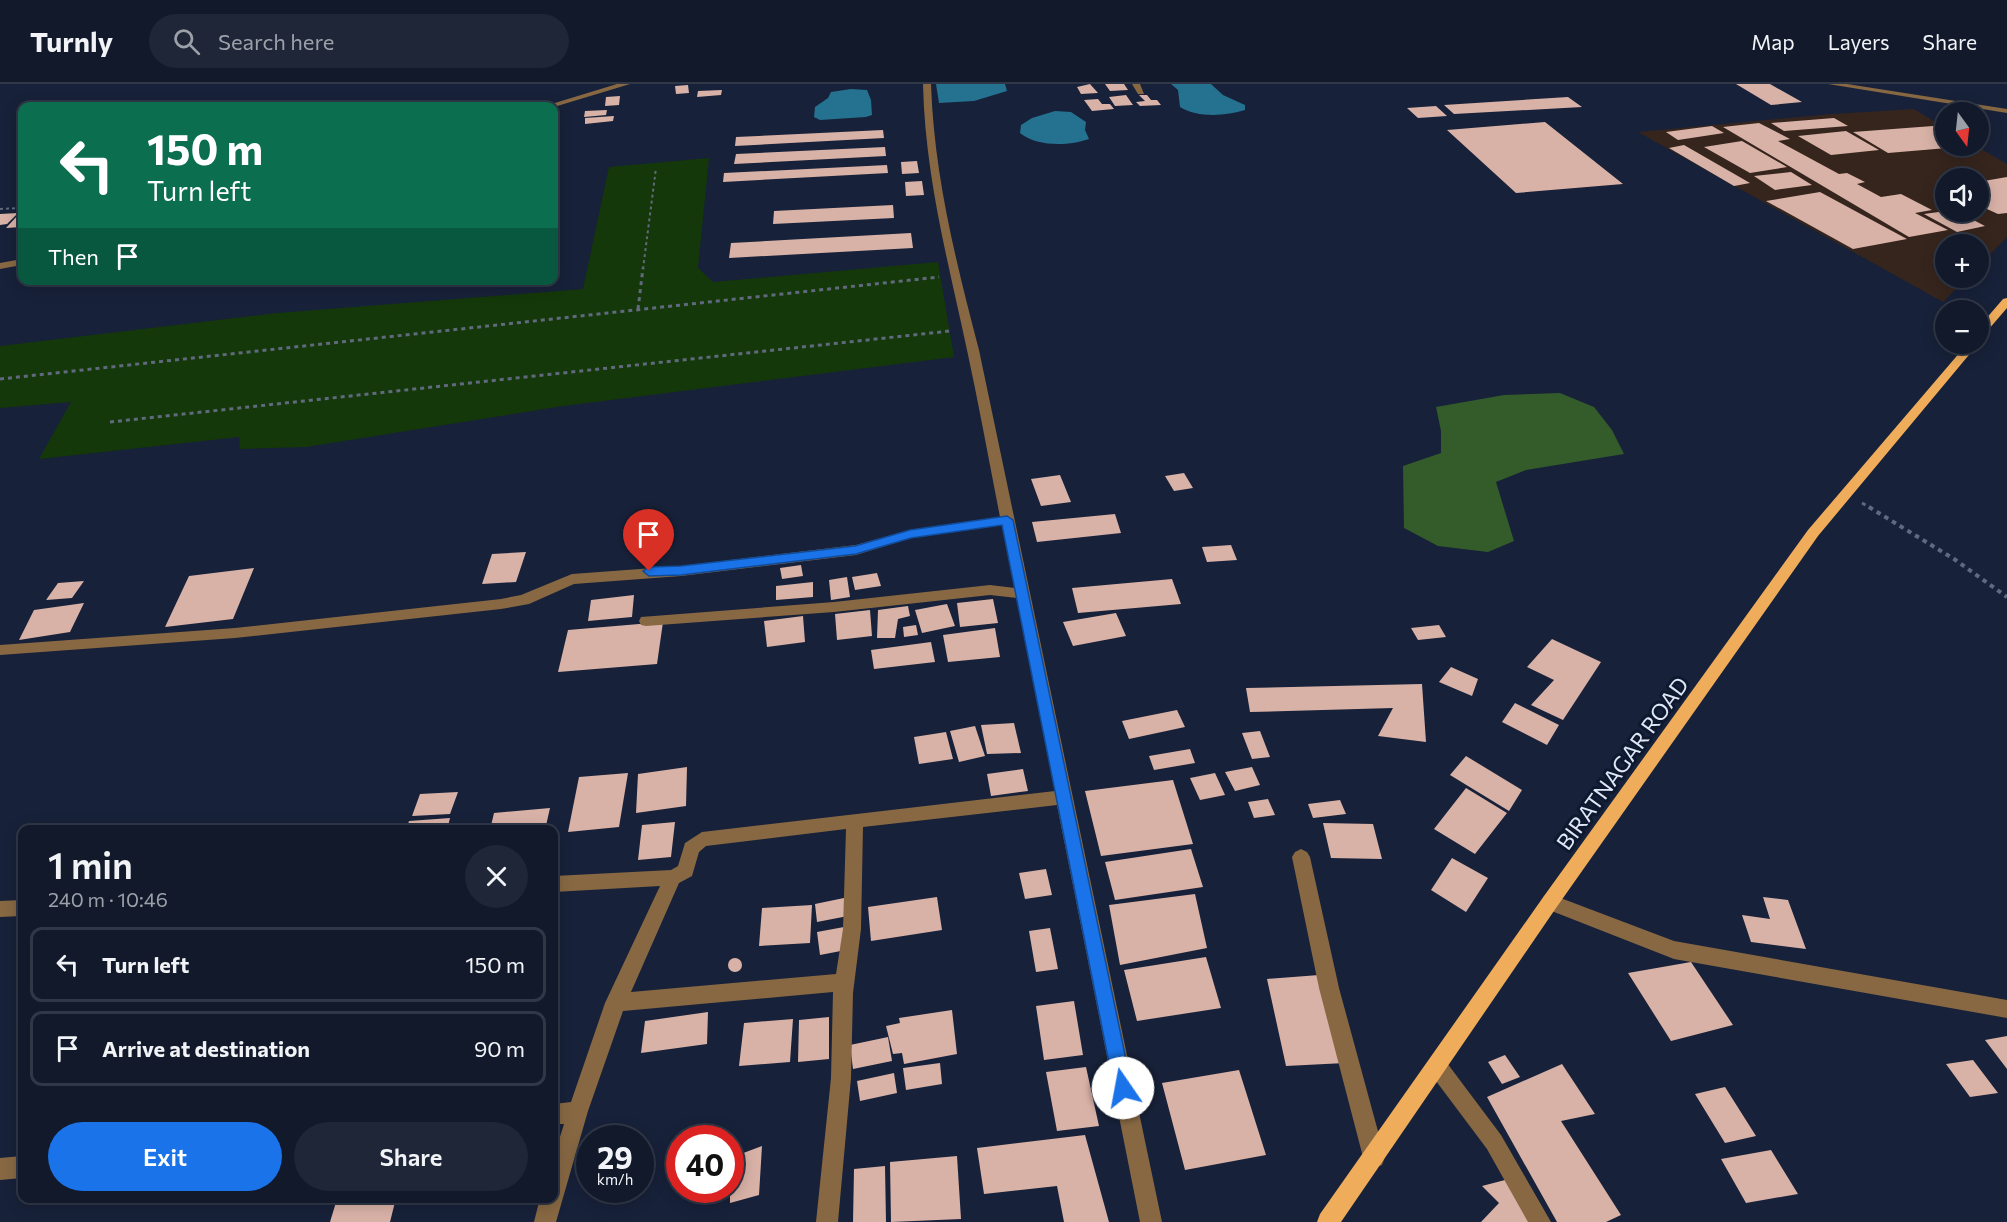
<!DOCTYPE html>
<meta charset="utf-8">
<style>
body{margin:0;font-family:Commissioner,sans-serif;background:#1e2637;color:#f1f3f6;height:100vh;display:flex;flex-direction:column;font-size:22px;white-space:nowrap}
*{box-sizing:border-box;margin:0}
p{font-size:20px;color:#9ca0a9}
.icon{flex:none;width:33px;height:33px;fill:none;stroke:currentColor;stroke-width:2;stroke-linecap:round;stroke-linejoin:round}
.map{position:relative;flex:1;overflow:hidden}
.sheet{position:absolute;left:18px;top:741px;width:540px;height:378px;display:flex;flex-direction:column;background:#11192b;border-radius:12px;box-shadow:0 3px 15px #0003,0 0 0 2px #303847}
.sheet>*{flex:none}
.guide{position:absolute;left:18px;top:18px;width:540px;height:183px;border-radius:12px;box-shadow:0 3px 15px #0003,0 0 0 2px #303847;background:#0b6e4f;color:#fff;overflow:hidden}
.needle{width:39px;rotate:165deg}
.buttons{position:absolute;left:1935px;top:18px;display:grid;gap:12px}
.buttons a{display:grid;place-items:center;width:54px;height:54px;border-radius:50%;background:#11192b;box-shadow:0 3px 15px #0003,0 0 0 2px #303847;font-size:30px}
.speed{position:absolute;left:576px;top:1041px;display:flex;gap:12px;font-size:30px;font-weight:700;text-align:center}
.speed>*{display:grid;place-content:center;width:78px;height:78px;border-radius:50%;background:#11192b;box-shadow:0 3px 15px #0003,0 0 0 2px #303847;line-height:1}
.speed small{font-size:15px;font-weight:400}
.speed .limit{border:9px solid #d22;background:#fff;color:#111}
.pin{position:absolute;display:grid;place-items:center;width:51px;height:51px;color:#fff;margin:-62px -26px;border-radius:50% 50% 50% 0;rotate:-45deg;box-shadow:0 0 6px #0007}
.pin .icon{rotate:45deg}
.me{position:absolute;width:66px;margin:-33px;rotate:348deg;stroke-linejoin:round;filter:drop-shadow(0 0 4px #0008)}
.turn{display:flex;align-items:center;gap:21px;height:126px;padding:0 30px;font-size:27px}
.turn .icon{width:78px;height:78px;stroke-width:2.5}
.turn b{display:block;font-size:42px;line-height:51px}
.then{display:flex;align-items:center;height:57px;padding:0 30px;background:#0003;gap:12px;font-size:22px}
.round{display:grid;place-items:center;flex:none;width:63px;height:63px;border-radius:32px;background:#1e2637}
.headline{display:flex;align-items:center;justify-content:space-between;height:102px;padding:0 30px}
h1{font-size:36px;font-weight:600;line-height:45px}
.primary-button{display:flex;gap:12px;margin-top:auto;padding:12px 30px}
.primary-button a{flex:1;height:69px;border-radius:36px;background:#1a73e8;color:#fff;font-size:24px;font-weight:600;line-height:69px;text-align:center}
.primary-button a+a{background:#1e2637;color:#f1f3f6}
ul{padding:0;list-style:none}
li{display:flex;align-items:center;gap:18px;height:75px;margin:0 12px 9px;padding:0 18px;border:3px solid #303847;border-radius:12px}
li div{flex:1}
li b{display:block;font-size:22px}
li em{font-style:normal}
header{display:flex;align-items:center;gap:36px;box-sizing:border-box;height:84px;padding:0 30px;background:#11192b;border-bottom:2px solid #303847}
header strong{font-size:28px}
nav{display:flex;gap:33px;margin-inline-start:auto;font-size:21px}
.search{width:420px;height:54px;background:#1e2637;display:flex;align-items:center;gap:15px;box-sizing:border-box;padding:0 21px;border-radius:33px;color:#9ca0a9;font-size:22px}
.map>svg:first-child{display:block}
.industrial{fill:#36251d;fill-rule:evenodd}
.green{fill:#143809}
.forest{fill:#345b2a}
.water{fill:#257190}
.building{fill:#d9b2a7}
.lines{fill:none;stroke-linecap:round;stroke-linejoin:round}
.path-far2{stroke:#60697e;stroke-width:2;stroke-dasharray:3 3;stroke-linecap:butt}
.path-far1{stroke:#60697e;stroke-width:3;stroke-dasharray:4 4;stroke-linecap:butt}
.path{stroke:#60697e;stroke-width:4;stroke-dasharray:4.5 4.5;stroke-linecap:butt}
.minor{fill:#876843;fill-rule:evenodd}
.major{fill:#efad5b;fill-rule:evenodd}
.route{fill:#1a73e8;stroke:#114b97;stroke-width:1.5}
.labels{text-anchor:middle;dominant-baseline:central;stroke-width:6;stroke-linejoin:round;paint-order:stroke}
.street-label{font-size:22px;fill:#e0e8f8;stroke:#0e182f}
</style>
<header>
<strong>Turnly</strong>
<div class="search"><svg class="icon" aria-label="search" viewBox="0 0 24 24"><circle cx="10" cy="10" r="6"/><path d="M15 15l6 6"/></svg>Search here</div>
<nav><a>Map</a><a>Layers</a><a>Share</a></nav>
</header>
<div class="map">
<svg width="2007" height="1138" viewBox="0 0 2007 1138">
<rect width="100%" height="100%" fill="#172139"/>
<!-- industrial -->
<path class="industrial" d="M 1914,25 L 1945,44 L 1946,62 L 1976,62 L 2007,80 L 2007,153 L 1979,182 L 1978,160 L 1946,160 L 1946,194 L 1967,194 L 1943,218 L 1638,48 L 1832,30 ZM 1946,94 L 1978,94 L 1978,128 L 1946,128 Z"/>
<!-- green -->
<path class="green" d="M 709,74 L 698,184 L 713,198 L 938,178 L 954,273 L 563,322 L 306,363 L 240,365 L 239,353 L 39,375 L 71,318 L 0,324 L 0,262 L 278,229 L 583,205 L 609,83 Z"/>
<!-- forest -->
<path class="forest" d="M 1560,309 L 1594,323 L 1612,346 L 1624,370 L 1526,386 L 1496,398 L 1514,457 L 1488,468 L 1438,462 L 1404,444 L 1403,382 L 1441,369 L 1441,347 L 1436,323 L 1504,311 Z"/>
<!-- water -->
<path class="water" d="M 936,0 L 1005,0 L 1007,7 L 974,17 L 939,19 Z
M 1171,0 L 1211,0 L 1223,11 L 1245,21 L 1245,26 C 1226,32 1197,34 1180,23 L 1178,6 Z
M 851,5 L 867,6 L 871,16 L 872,31 L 866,33 L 820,36 L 814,33 L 815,23 L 828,14 L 831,8 Z
M 1055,27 L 1071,28 L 1086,38 L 1085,46 L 1089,55 C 1069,62 1037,63 1020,49 L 1021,41 L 1032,34 Z"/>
<!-- building -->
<path class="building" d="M 1090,0 L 1098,9 L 1081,10 L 1077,3 Z
M 1105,0 L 1124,0 L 1128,6 L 1110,7 Z
M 1736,0 L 1770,0 L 1802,18 L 1771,21 Z
M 688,1 L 689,9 L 676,10 L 675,2 Z
M 722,6 L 721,11 L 697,13 L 698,7 Z
M 1126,11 L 1133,21 L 1115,22 L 1109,13 Z
M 1139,11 L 1147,11 L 1151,16 L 1157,16 L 1161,21 L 1140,22 L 1136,18 L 1145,17 Z
M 620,12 L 619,21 L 605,22 L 606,13 Z
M 1568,13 L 1582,23 L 1454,30 L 1444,21 Z
M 1098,15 L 1102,20 L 1110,20 L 1114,25 L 1092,27 L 1084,16 Z
M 1436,22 L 1447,32 L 1418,34 L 1407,24 Z
M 607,26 L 606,31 L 584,33 L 585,27 Z
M 614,32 L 613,37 L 585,40 L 585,34 Z
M 1834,34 L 1848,42 L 1784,47 L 1771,39 Z
M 1545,38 L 1623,100 L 1516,109 L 1447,46 Z
M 1759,39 L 1790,55 L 1778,57 L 1839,90 L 1847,89 L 1865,98 L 1857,100 L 1881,113 L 1901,110 L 1932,126 L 1915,129 L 1948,146 L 1909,153 L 1723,43 Z
M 1712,42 L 1724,49 L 1678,56 L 1666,48 Z
M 1933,42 L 1946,49 L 1946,62 L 1959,63 L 1888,69 L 1853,48 Z
M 883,46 L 884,54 L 735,62 L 736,53 Z
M 1846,47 L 1879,66 L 1831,71 L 1798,52 Z
M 1742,57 L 1787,83 L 1750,89 L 1704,63 Z
M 1684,61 L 1750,99 L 1734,102 L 1669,64 Z
M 885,63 L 886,72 L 734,80 L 736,70 Z
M 917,77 L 919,89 L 902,90 L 901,78 Z
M 887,81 L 888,89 L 723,98 L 724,89 Z
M 1791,88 L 1812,101 L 1775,106 L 1754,92 Z
M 2007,93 L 2007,129 L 1998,130 L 1978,121 L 1978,116 L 1986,115 L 1978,112 L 1978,98 Z
M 922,97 L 924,111 L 906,112 L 905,98 Z
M 1820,108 L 1907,155 L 1853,165 L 1766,117 Z
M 893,121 L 894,134 L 773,140 L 774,127 Z
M 1946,127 L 1958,128 L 1985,142 L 1957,148 L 1924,130 Z
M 18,129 L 7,140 L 0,141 L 0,130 Z
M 22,130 L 21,143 L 6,144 L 18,131 Z
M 911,149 L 913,164 L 729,174 L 731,159 Z
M 1184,389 L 1193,404 L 1174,407 L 1165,392 Z
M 1060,391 L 1071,418 L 1041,422 L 1031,395 Z
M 1115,430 L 1121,449 L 1037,458 L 1032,438 Z
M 1231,461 L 1237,476 L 1207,478 L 1202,463 Z
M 526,468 L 516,498 L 482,500 L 492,470 Z
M 801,481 L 803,492 L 782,495 L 780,484 Z
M 254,484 L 233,535 L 165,543 L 189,492 Z
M 877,489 L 881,502 L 855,506 L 852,493 Z
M 847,493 L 850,513 L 831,516 L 829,496 Z
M 1172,495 L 1181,520 L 1078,529 L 1072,504 Z
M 84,497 L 72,514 L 46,516 L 58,499 Z
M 813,498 L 813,513 L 776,516 L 776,502 Z
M 634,511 L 632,533 L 588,537 L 591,516 Z
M 993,515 L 998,539 L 960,543 L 957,519 Z
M 84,519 L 70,548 L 19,556 L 34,526 Z
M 947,520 L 955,542 L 922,549 L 915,526 Z
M 908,522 L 910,532 L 898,535 L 895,554 L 877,554 L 878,526 Z
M 870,526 L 872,552 L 837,556 L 835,530 Z
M 1116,529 L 1126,552 L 1073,562 L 1063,538 Z
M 803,532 L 805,558 L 767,563 L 764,537 Z
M 663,538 L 657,580 L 558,588 L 568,546 Z
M 916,541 L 918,551 L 904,553 L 903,543 Z
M 1439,541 L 1446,553 L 1418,556 L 1411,544 Z
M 995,544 L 1000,573 L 948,578 L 943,551 Z
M 1552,555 L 1601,578 L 1563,636 L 1531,621 L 1554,596 L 1527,583 Z
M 931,558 L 935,578 L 874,585 L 871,566 Z
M 1451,583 L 1478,595 L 1472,612 L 1439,598 Z
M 1422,600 L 1426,658 L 1378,652 L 1393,624 L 1250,628 L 1246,604 Z
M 1515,619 L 1559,641 L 1547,661 L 1502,638 Z
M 1177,626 L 1185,643 L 1129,655 L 1122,637 Z
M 1014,639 L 1021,669 L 987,670 L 981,641 Z
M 975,642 L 985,672 L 959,678 L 950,647 Z
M 1260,647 L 1270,673 L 1252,675 L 1242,649 Z
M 946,648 L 953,675 L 919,680 L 914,653 Z
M 1190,665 L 1195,679 L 1154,686 L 1149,672 Z
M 1466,672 L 1522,706 L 1509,727 L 1450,691 Z
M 687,683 L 686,722 L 636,729 L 638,690 Z
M 1252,683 L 1260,701 L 1235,707 L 1225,688 Z
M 1023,685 L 1028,707 L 991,712 L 987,690 Z
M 628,689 L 619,743 L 568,748 L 579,693 Z
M 1215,689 L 1225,711 L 1200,716 L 1190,694 Z
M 1173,696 L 1193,760 L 1101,772 L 1085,707 Z
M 1466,704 L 1507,729 L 1475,770 L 1434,745 Z
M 458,708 L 450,730 L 412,732 L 420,710 Z
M 1268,715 L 1275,731 L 1254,734 L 1248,718 Z
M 1340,716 L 1346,730 L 1313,734 L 1308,720 Z
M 550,724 L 545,746 L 490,746 L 494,729 Z
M 450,734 L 447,746 L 406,746 L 409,737 Z
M 675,738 L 671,773 L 638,776 L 642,741 Z
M 1323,739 L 1373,740 L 1382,775 L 1331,774 Z
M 1191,765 L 1203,803 L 1115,816 L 1105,778 Z
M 1452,774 L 1488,794 L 1466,828 L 1431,806 Z
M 1046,785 L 1052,811 L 1025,815 L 1019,789 Z
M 1195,810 L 1207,864 L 1120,881 L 1109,821 Z
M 937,813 L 942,846 L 871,857 L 868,823 Z
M 1763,813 L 1788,816 L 1806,865 L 1751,858 L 1742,831 L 1770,835 Z
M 844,814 L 848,832 L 817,838 L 815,820 Z
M 812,821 L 810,859 L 759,862 L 762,824 Z
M 844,843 L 846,866 L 820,871 L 817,848 Z
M 1050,844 L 1058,885 L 1036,888 L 1029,847 Z
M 1206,873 L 1221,924 L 1137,937 L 1124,886 Z
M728 881a7 7 0 1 1 14 0a7 7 0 1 1-14 0Z
M 1691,878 L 1733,941 L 1671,957 L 1628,889 Z
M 1319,891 L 1345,979 L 1286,982 L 1267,895 Z
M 1074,917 L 1083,971 L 1044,976 L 1036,922 Z
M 952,926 L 957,970 L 904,980 L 902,969 L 893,970 L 886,942 L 900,939 L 899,934 Z
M 708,928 L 707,960 L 641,969 L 645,937 Z
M 829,933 L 829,975 L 798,978 L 799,936 Z
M 793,935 L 790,978 L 739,982 L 744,939 Z
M 2007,952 L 2007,985 L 1985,956 Z
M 888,953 L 892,977 L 853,985 L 850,961 Z
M 1505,971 L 1520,993 L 1502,1000 L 1488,978 Z
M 1973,976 L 1998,1009 L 1970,1013 L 1946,980 Z
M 940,979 L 942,1000 L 906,1006 L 903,984 Z
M 1562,980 L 1595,1030 L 1561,1037 L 1621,1131 L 1606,1138 L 1557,1138 L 1487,1013 Z
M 1086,983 L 1099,1042 L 1057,1047 L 1046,988 Z
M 1239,986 L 1266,1071 L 1185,1086 L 1162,999 Z
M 894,989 L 897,1009 L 860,1017 L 857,997 Z
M 1725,1003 L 1756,1052 L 1725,1059 L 1695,1010 Z
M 1085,1051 L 1109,1138 L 1064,1138 L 1057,1102 L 984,1110 L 977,1064 Z
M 762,1062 L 759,1111 L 730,1119 L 730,1074 Z
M 1771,1066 L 1798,1110 L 1746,1119 L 1721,1075 Z
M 957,1072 L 961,1135 L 891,1138 L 890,1078 Z
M 885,1082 L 886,1138 L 853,1138 L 854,1085 Z
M 1505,1096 L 1531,1138 L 1481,1138 L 1499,1119 L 1482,1102 Z
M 396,1114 L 390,1138 L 330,1138 L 337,1115 Z"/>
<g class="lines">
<!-- path-far2 -->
<path class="path-far2" d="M 0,125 L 22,124
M 643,185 L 656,84"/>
<!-- path-far1 -->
<path class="path-far1" d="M 638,225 L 643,184
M 0,295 L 939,193
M 110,338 L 950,247
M 1862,419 L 1871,424"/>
<!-- path -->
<path class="path" d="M 1869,423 L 1954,475 L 2007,513"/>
<!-- minor -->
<path class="minor" d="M 617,0 L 630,0 L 554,23 L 545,22 Z
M 923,0 L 931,0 C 934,91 956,178 979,266 L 1162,1138 L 1140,1138 L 1057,721 L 863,743 L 861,845 L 853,909 L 851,994 L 838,1138 L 816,1138 L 831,994 L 833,908 L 623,927 L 588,1027 L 556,1138 L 534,1138 L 540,1114 L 554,1114 L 554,1072 L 564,1040 L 554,1040 L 554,1020 L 571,1018 L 605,919 L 660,802 L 554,808 L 554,792 L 671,786 L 678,782 L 685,759 L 702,748 L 1055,707 L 1017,514 L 990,511 L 834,528 L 646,542 L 641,541 L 639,537 L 641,533 L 834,518 L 990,501 L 1015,504 L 1002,441 L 911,454 L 856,471 L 681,492 L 574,500 L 529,520 L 501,525 L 235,554 L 0,571 L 0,561 L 235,544 L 501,515 L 521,511 L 572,490 L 681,482 L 856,461 L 910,446 L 1000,433 C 989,377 979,321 967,266 C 948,177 925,92 923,0 ZM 846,745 L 843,845 L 836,890 L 631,908 L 679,799 L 692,792 L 699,768 L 706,762 Z
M 1132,0 L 1140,0 L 1144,10 L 1138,10 Z
M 1828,0 L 1847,0 L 2007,25 L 2007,29 Z
M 22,175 L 22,181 L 0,185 L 0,179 Z
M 1301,765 L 1307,768 L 1310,773 L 1339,904 L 1385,1073 L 1382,1081 L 1374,1084 L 1366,1081 L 1363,1073 L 1319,904 L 1292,773 L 1295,768 Z
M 1550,810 L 1674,857 L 2007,916 L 2007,934 L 1674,875 L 1544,824 L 1541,818 L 1544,812 Z
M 22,816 L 22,832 L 0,833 L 0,817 Z
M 1437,972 L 1444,975 L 1501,1051 L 1551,1138 L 1528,1138 L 1487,1065 L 1430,989 L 1427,982 L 1430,975 Z
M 22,1072 L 22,1094 L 0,1096 L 0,1074 Z"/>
<!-- major -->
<path class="major" d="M 2007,214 L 2007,224 L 1982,253 L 1978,254 L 1978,244 L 2003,215 Z
M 1967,260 L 1978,260 L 1818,452 L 1556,824 L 1341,1138 L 1317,1138 L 1320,1130 L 1544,812 L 1808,446 Z"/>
</g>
<!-- route -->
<path class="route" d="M 1007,432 L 1013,436 L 1132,1004 L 1130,1010 L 1123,1013 L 1116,1010 L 1114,1004 L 1002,441 L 911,454 L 856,470 L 681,491 L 649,492 L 643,487 L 649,483 L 681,482 L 855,462 L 910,446 Z"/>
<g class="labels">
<!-- street labels -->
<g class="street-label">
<text transform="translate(1622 679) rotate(-54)">BIRATNAGAR ROAD</text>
</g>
</g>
</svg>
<div class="buttons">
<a><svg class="needle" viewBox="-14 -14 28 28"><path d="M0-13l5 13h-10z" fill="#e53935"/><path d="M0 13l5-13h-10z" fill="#9ca0a9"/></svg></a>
<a><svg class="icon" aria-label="sound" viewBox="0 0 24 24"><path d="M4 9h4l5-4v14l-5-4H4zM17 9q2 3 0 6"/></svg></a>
<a>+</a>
<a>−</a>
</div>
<div class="speed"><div>29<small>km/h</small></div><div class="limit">40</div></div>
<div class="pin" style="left:649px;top:487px;background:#d93025"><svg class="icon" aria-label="arrive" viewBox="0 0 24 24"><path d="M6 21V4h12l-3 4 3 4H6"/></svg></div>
<svg class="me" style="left:1123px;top:1004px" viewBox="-20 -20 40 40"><circle r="19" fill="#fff"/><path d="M0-13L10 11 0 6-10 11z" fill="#1a73e8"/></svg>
<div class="guide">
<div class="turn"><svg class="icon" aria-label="left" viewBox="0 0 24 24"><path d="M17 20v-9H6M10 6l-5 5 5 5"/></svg><div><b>150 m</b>Turn left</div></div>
<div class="then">Then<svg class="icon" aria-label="arrive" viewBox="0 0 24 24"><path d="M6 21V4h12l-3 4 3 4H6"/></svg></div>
</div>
<section class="sheet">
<div class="headline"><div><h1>1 min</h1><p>240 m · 10:46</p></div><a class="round"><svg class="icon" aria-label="close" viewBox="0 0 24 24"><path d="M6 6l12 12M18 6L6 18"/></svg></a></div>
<ul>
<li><svg class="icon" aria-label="left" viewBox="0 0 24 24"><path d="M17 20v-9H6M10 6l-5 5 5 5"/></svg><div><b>Turn left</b></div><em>150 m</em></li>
<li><svg class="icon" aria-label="arrive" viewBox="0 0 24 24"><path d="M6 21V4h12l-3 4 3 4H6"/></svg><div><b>Arrive at destination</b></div><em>90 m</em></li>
</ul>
<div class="primary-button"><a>Exit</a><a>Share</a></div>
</section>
</div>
